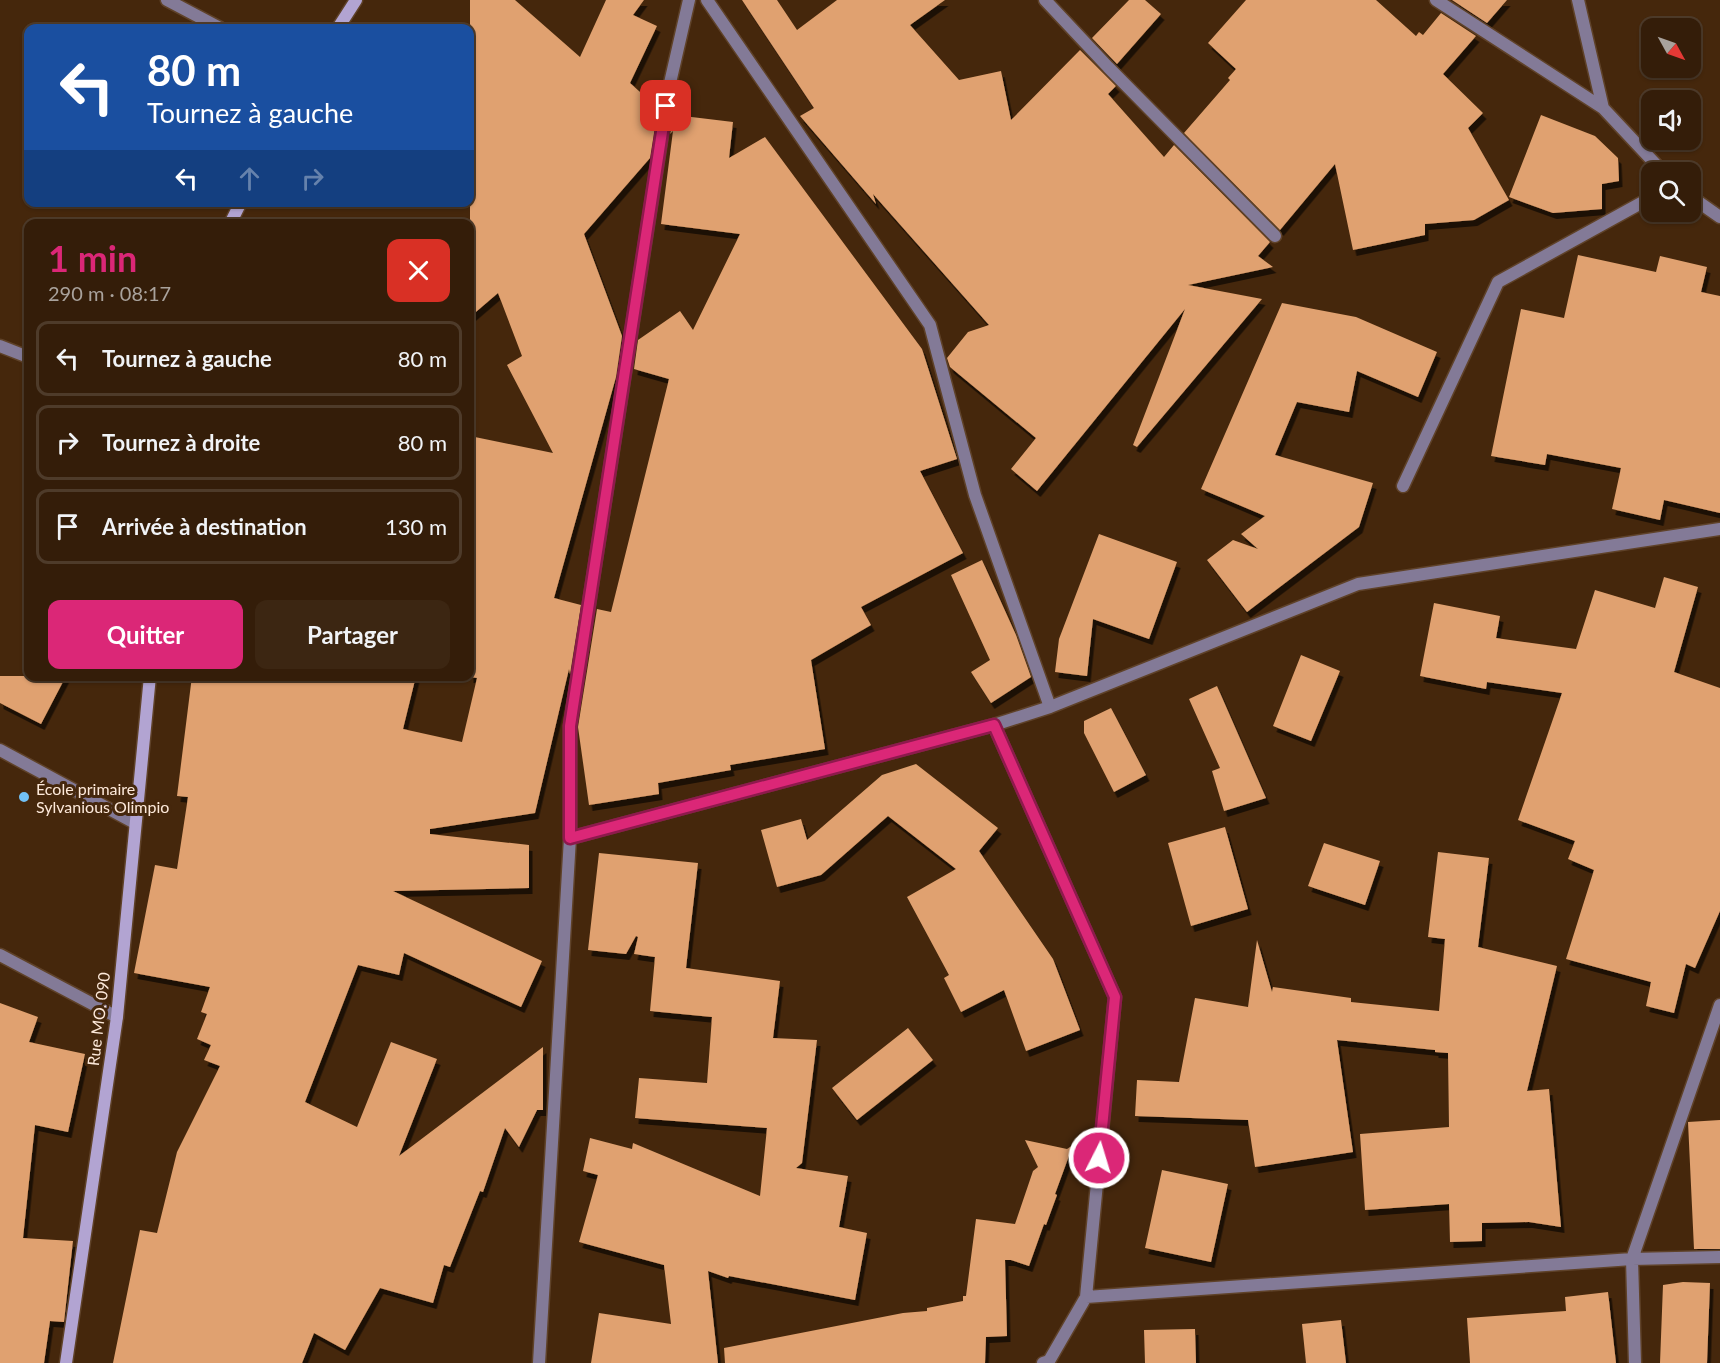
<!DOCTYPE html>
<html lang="fr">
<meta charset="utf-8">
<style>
body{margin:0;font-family:Lato,sans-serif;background:#3c2612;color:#f1f3f6;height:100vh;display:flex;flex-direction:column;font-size:22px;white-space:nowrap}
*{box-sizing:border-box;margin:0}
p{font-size:20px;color:#a9a29c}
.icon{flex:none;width:33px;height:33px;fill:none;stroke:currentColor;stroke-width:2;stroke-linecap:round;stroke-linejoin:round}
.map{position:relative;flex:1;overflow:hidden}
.drawer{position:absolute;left:24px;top:219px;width:450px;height:462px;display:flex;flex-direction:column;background:#341d09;border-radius:12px;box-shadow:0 2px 4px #0004,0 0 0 2px #4e3b2a}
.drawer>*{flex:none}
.top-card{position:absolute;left:24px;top:24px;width:450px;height:183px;border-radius:12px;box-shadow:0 2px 4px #0004,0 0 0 2px #4e3b2a;background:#1a4fa0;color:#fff;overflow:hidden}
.needle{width:39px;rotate:130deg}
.fabs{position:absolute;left:1641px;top:18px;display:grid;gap:12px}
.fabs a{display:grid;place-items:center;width:60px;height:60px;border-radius:12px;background:#341d09;box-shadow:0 2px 4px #0004,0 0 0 2px #4e3b2a;font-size:30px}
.pin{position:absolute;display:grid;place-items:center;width:51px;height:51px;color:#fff;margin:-26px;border-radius:12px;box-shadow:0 3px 9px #0006}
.me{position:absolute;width:66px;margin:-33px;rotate:5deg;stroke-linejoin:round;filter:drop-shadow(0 0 4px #0008)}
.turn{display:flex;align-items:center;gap:21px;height:126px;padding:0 24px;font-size:27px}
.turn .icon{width:78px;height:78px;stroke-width:2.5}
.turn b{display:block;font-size:42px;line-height:51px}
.lanes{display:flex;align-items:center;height:57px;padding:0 24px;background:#0003;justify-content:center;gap:30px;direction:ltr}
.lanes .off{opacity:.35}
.round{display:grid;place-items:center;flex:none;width:63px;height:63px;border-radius:12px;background:#3c2612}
.head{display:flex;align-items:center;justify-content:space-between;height:102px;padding:0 24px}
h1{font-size:36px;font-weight:700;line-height:45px;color:#db2777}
.primary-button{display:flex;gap:12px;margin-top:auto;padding:12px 24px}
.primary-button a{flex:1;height:69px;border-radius:12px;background:#db2777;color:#fff;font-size:24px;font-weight:700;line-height:69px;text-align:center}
.primary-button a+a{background:#3c2612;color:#f1f3f6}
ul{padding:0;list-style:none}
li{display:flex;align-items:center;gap:18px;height:75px;margin:0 12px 9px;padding:0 12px;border:3px solid #4e3b2a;border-radius:12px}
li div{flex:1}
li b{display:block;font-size:22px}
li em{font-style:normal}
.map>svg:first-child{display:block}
.building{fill:#e0a16f;filter:url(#shadow)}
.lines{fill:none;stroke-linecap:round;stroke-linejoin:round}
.lane-casing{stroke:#5f4229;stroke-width:15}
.street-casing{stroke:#5f4229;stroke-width:15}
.secondary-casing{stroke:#5f4229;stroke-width:15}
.lane{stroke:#837a97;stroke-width:12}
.street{stroke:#837a97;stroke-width:12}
.secondary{stroke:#b2a4d2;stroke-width:12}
.route-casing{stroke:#8e194d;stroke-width:15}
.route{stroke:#db2777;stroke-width:10}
.poi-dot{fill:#72c1f5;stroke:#45270c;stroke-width:2}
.labels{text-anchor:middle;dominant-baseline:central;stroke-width:6;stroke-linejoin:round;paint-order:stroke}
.poi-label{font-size:16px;fill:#fde9da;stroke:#45270c;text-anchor:start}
.street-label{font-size:16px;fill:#fde9da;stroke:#45270c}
</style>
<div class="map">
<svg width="1720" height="1363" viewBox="0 0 1720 1363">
<defs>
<filter id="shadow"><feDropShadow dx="3.5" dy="6" stdDeviation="0" flood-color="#0009"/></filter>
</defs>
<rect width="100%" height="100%" fill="#45270c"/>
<!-- building -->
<path class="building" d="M 470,0 L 515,0 L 580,57 L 606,0 L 644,0 L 633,15 L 657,26 L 630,83 L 658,108 L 650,158 L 584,234 L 622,336 L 616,377 L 554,598 L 581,605 L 570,674 L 569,669 L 535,813 L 430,829 L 430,834 L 529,845 L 529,888 L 393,891 L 542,961 L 521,1007 L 404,953 L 399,975 L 358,965 L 305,1102 L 357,1127 L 391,1042 L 437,1059 L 399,1156 L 543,1047 L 543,1110 L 537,1110 L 519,1147 L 505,1128 L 483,1192 L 480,1191 L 450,1267 L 444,1265 L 433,1303 L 380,1288 L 345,1350 L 314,1333 L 302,1363 L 113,1363 L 140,1230 L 157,1233 L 177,1152 L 220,1066 L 204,1060 L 211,1045 L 197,1039 L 207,1014 L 201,1012 L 210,987 L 134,973 L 155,865 L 177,869 L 188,797 L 177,796 L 192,676 L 416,676 L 403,729 L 462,742 L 477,678 L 470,677 L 470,436 L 553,453 L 507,365 L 522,356 L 498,293 L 470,317 Z
M 742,0 L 777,0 L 797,30 L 837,0 L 945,0 L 910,25 L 959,80 L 1001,71 L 1011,120 L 1080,50 L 1116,86 L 1108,94 L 1164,157 L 1174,145 L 1270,242 L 1258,256 L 1273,267 L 1188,285 L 1262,299 L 1137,447 L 1133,445 L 1185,309 L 1037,491 L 1011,469 L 1036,438 L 950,367 L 947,358 L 968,332 L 989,325 L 873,194 L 876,204 L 800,116 L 814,108 Z
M 1129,0 L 1145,0 L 1161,14 L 1117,64 L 1092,38 Z
M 1246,0 L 1376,0 L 1416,36 L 1419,32 L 1423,35 L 1441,13 L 1476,36 L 1443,74 L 1483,113 L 1468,128 L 1509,200 L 1474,220 L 1425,224 L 1425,235 L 1353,250 L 1335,164 L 1280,230 L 1184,133 L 1230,80 L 1228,78 L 1236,69 L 1208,43 Z
M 1452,0 L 1507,0 L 1487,23 Z
M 675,115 L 733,122 L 729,158 L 765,137 L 922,349 L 957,459 L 920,471 L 963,553 L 861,607 L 871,625 L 811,660 L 825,749 L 730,765 L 731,770 L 658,783 L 659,794 L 589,805 L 578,727 L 597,609 L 611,612 L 669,379 L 634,369 L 638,340 L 680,311 L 693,330 L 740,234 L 661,224 L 673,131 L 670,134 Z
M 1541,115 L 1595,136 L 1618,158 L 1619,181 L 1602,184 L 1602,209 L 1553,213 L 1509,197 Z
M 1578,255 L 1656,272 L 1660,256 L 1707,267 L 1701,292 L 1720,296 L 1720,513 L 1664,500 L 1660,520 L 1612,509 L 1621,468 L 1547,454 L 1545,465 L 1491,456 L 1521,309 L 1564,318 Z
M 1282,303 L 1356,317 L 1437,352 L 1418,397 L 1357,371 L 1349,412 L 1297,402 L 1275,455 L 1373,483 L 1359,527 L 1247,612 L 1207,560 L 1233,540 L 1258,549 L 1241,534 L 1265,516 L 1201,489 Z
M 1099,534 L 1177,562 L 1149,639 L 1093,619 L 1087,676 L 1055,672 L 1059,639 Z
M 982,560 L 1016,635 L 1031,677 L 991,703 L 971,672 L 990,660 L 951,575 Z
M 1664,577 L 1698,587 L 1674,672 L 1720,688 L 1720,911 L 1695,968 L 1686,964 L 1674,1013 L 1646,1006 L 1651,982 L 1566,959 L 1594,870 L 1568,859 L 1575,841 L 1518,820 L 1562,693 L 1487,682 L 1486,689 L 1420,676 L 1434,603 L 1500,616 L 1496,638 L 1576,649 L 1595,590 L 1655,608 Z
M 1301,655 L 1340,671 L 1311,741 L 1273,726 Z
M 0,676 L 66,676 L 41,724 L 0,703 Z
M 1217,686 L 1266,798 L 1224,811 L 1212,771 L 1220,768 L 1189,699 Z
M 1111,708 L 1146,775 L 1114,792 L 1084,733 L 1084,721 Z
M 916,764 L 998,828 L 979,851 L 1053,959 L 1080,1030 L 1026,1051 L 1004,990 L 961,1012 L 944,978 L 949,975 L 907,897 L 956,869 L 888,816 L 821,875 L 777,887 L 761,830 L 801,819 L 807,840 L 882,775 Z
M 1225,827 L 1248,909 L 1191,926 L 1168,843 Z
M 1324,843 L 1380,861 L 1365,905 L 1308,886 Z
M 1438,852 L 1489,858 L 1478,947 L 1557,966 L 1527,1091 L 1549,1089 L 1561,1227 L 1529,1222 L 1482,1223 L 1482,1241 L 1450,1242 L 1449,1204 L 1365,1210 L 1360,1134 L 1449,1127 L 1448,1053 L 1435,1052 L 1435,1050 L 1337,1040 L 1353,1152 L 1255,1167 L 1248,1120 L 1135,1116 L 1137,1080 L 1179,1082 L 1195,998 L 1248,1007 L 1257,940 L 1272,992 L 1273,987 L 1351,998 L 1351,1002 L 1439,1011 L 1445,939 L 1428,937 Z
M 599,853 L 698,863 L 686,968 L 780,981 L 773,1038 L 817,1040 L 802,1163 L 796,1168 L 848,1176 L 839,1227 L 867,1233 L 855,1300 L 729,1276 L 728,1278 L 708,1271 L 718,1363 L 591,1363 L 599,1313 L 671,1324 L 664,1265 L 579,1242 L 598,1175 L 583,1171 L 590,1138 L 632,1149 L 633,1143 L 760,1196 L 767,1128 L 635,1118 L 639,1078 L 707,1083 L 712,1017 L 650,1011 L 655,957 L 634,954 L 638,937 L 636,936 L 626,954 L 588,950 Z
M 0,1003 L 38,1017 L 29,1042 L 85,1054 L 68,1132 L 35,1125 L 23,1238 L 73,1241 L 64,1322 L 50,1321 L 44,1363 L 0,1363 Z
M 908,1028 L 933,1060 L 857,1120 L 832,1088 Z
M 1720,1120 L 1720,1249 L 1694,1249 L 1688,1122 Z
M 1025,1140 L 1067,1149 L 1073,1145 L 1055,1194 L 1057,1195 L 1046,1225 L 1044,1224 L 1029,1266 L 1011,1260 L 1005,1260 L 1007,1336 L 986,1337 L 985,1363 L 725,1363 L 724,1348 L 903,1313 L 927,1311 L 927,1308 L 963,1301 L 963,1296 L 966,1296 L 976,1219 L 1015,1224 L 1033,1171 L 1038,1167 Z
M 1162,1170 L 1228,1184 L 1211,1262 L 1145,1248 Z
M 1683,1282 L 1710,1283 L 1707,1363 L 1660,1363 L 1663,1285 Z
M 1608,1292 L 1616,1363 L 1470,1363 L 1467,1318 L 1566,1311 L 1565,1297 Z
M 1341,1320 L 1346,1363 L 1306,1363 L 1302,1324 Z
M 1195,1329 L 1196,1363 L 1145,1363 L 1144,1330 Z"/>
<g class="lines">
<defs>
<path id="lane" d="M 1403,486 L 1498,282 L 1652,197
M 0,750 L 135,823"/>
<path id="street" d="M 167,0 L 220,28
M 707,0 L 930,325 L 975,495 L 1050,707
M 1045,0 L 1108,67 L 1275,236
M 1436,0 L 1603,108 L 1663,172
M 1578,0 L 1603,108
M 1690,196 L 1720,217
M 0,346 L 28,357
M 994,725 L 1115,997 L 1086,1297
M 570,838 L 994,725 L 1050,707 L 1358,584 L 1720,529
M 0,955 L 117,1017
M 539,1363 L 570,838 L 570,726 L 670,83 L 689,0
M 1043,1363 L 1049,1361 L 1086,1297 L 1632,1259 L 1720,1257
M 1635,1363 L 1632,1259 L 1720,1005"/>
<path id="secondary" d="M 338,28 L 356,0
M 230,224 L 241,202
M 66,1363 L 117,1017 L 150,676"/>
</defs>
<!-- lane casing -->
<use href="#lane" class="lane-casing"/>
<!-- street casing -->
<use href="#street" class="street-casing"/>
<!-- secondary casing -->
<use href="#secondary" class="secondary-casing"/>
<!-- lane -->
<use href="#lane" class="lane"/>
<!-- street -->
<use href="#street" class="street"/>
<!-- secondary -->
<use href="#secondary" class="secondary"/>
</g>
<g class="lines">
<defs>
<path id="route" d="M 666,106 L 570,726 L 570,838 L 994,725 L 1115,997 L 1099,1158"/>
</defs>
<!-- route casing -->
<use href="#route" class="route-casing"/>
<!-- route -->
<use href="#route" class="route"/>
</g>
<!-- markers -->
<circle class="poi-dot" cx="24" cy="797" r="6"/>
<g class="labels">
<!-- poi labels -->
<g class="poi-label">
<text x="36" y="788">École primaire<tspan x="36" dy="18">Sylvanious Olimpio</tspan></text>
</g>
<!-- street labels -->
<g class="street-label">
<text transform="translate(98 1019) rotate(-83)">Rue MO. 090</text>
</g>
</g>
</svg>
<div class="fabs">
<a><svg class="needle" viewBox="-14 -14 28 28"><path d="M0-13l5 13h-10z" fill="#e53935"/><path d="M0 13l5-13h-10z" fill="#a9a29c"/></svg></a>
<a><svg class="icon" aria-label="sound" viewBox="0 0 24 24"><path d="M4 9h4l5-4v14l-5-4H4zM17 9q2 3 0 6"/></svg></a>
<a><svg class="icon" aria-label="search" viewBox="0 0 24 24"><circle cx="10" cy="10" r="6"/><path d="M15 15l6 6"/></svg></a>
</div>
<div class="pin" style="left:666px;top:106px;background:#d93025"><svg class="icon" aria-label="arrive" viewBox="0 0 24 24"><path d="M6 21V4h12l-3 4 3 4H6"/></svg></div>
<svg class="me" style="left:1099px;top:1158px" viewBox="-20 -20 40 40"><circle r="17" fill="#db2777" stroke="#fff" stroke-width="3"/><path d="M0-11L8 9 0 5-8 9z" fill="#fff"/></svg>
<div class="top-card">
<div class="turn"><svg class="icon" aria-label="left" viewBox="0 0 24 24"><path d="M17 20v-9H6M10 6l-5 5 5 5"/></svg><div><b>80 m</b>Tournez à gauche</div></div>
<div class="lanes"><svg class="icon" aria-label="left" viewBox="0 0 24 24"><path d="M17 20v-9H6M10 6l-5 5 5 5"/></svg><svg class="icon off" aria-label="ahead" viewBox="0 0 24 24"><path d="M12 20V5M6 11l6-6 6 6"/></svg><svg class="icon off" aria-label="right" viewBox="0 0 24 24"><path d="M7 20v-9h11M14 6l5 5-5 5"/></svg></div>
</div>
<section class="drawer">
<div class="head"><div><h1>1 min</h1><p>290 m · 08:17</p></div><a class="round" style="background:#d93025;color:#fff"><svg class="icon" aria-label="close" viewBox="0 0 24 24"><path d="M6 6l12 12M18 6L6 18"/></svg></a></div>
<ul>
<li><svg class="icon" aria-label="left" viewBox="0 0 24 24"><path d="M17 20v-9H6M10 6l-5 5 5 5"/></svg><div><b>Tournez à gauche</b></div><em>80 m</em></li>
<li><svg class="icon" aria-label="right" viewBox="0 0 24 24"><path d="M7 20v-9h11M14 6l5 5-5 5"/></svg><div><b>Tournez à droite</b></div><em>80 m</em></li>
<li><svg class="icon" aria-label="arrive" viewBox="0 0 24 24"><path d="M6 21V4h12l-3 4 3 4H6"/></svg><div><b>Arrivée à destination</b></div><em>130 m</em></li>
</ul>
<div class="primary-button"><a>Quitter</a><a>Partager</a></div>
</section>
</div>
